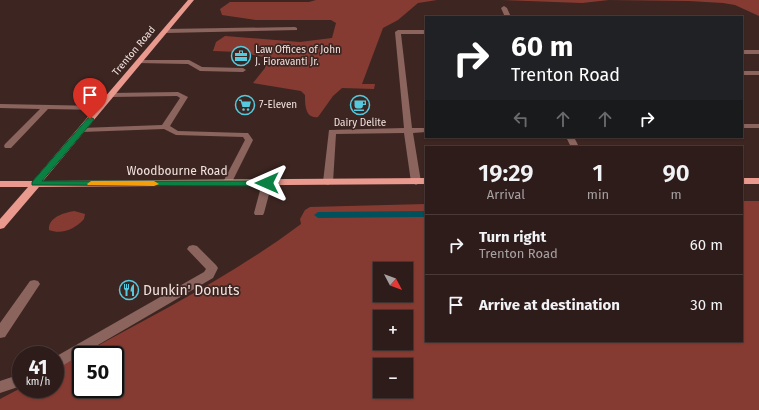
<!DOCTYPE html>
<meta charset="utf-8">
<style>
body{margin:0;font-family:"Fira Sans",sans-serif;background:#362523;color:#f1f3f6;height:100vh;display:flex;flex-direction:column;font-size:15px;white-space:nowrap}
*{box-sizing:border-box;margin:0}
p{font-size:13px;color:#a7a1a2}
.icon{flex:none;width:22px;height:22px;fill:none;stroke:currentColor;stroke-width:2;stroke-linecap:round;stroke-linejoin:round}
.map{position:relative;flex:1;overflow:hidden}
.panel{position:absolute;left:425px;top:146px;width:318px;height:196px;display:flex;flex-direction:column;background:#2e1c1a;border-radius:0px;box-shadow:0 1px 3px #0004,0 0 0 1px #493a39}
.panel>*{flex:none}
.hud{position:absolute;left:425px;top:16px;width:318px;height:122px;border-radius:0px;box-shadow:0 1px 3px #0004,0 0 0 1px #493a39;background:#202124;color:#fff;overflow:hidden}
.needle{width:26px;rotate:131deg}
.controls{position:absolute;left:373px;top:262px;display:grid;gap:8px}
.controls a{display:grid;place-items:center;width:40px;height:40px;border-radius:0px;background:#2e1c1a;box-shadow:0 1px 3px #0004,0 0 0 1px #493a39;font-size:20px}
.speed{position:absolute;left:12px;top:346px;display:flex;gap:8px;font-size:20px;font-weight:700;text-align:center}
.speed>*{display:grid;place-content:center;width:52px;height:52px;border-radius:50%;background:#2e1c1a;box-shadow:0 1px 3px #0004,0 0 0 1px #493a39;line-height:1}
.speed small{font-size:10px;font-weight:400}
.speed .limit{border:2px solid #111;border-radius:6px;background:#fff;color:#111}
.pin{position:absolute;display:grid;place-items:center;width:34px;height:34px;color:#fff;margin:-41px -17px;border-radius:50% 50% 50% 0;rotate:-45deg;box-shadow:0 0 4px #0007}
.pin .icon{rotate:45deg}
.me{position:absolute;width:44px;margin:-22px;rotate:270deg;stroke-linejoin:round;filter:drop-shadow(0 0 3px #0008)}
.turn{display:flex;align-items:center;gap:14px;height:84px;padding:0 20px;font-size:18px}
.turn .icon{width:52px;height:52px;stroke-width:2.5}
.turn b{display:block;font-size:28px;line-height:34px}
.lanes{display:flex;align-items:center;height:38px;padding:0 20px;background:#0003;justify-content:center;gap:20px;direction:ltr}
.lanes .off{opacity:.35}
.eta{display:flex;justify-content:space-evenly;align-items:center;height:68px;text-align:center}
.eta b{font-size:24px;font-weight:600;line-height:28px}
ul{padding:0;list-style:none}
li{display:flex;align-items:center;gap:12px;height:60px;padding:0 20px;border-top:1px solid #493a39}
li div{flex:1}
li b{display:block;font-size:15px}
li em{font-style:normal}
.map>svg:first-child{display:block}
.green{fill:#863b32;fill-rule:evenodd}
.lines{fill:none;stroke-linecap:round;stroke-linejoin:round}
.stream{fill:#01515c;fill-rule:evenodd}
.minor{fill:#8b645e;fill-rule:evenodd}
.major{fill:#e9998e;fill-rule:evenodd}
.route{fill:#0b8043;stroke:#07532c}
.slow{fill:#f59e0b}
.labels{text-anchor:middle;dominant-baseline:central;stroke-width:3.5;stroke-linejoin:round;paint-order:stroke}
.far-poi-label{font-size:10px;fill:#f2e2df;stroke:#3d2622;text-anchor:start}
.far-street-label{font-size:10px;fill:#f2e2df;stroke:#3d2622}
.street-label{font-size:12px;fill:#f2e2df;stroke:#3d2622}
.near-poi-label{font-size:14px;fill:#f2e2df;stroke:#3d2622;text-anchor:start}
</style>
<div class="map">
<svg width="759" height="410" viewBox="0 0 759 410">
<rect width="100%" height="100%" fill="#3d2622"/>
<!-- green -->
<path class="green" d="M 316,0 L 437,0 L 418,3 L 398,20 L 383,28 L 362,84 L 375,84 L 374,89 L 342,88 L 333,96 L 318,117 C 305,119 305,104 305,95 L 301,91 L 253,83 L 265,68 L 267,58 L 240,52 L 213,51 L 216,42 L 225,36 L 300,42 L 332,38 L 336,23 L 331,20 L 256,20 L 222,15 L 220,9 L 230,2 L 309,2 Z
M 502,0 L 759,0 L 759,16 L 735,5 L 723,3 L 689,1 L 609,0 L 582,3 Z
M 742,201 L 759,201 L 759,410 L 0,410 L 0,399 L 21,388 L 55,389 L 55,369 L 81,355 L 81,389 L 115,389 L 115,355 L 81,355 C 156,314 233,275 301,224 L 300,219 L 305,210 L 310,207 L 426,204 L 426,341 L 742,341 ZM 380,269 L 406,269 L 406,295 L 380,295 ZM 380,317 L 406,317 L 406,343 L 380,343 ZM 380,365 L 406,365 L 406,391 L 380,391 Z
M 74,211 L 85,214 L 84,219 C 75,229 62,235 49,230 C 48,217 64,213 74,211 Z"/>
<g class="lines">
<!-- stream -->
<path class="stream" d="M 426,211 L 426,217 L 318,218 L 314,215 L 318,212 Z"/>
<!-- minor -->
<path class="minor" d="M 504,6 L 507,8 L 511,17 L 505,17 L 501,8 Z
M 295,27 L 297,28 L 297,30 L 166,33 L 163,31 L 166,29 Z
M 398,30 L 426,30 L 426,34 L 401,34 L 412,128 L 426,128 L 426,132 L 413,133 L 421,182 L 416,185 L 411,182 L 404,133 L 336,134 L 333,182 L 328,185 L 325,184 L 323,182 L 329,130 L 404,128 L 395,32 Z
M 742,50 L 759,50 L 759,54 L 742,54 Z
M 139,60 L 189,60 L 202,67 L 243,68 L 246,70 L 243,72 L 200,71 L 188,64 L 137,63 L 137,61 Z
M 742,71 L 759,71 L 759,75 L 742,75 Z
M 178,92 L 188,97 L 170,126 L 178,131 L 245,133 L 248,133 L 253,140 L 230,186 L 224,186 L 222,184 L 245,140 L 243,137 L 176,135 L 164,129 L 81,132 L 77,130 L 81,128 L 162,125 L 180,98 L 177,96 L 111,97 L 107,95 L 111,93 Z
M 0,104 L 100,106 L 104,108 L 100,110 L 48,109 L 11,148 L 5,148 L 4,146 L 5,144 L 40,109 L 0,108 Z
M 742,124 L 759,124 L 759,128 L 742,128 Z
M 566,137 L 574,137 L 579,147 L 571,147 Z
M 267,180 L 272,183 L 264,213 L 263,215 L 255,215 L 254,213 L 262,183 Z
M 193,245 L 197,246 L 216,265 L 218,268 L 213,278 L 55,370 L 55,357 L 204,272 L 206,269 L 187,249 L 189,246 Z
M 34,280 L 38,281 L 40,284 L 38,287 L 5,337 L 0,338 L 0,323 L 30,281 Z
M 21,374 L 21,386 L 0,393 L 0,381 Z"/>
<!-- major -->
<path class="major" d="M 188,0 L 194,0 L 43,181 L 426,178 L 426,184 L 39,187 L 4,228 L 0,229 L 0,219 L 28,187 L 0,187 L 0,181 L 33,181 Z
M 742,178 L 759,178 L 759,184 L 742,184 Z"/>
</g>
<!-- route -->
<path class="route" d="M 90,117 L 94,119 L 93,121 L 42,181 L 267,181 L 272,183 L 267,186 L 32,185 L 32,182 L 88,118 Z"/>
<!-- slow -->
<path class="slow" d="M 91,181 L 154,181 L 159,184 L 154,186 L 88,185 L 87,184 Z"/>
<!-- icons -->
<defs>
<symbol id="office-ring" viewBox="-11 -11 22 22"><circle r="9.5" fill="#3d2622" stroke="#55cade" stroke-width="1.5"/><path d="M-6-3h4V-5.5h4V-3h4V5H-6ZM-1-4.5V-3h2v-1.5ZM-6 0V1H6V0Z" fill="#55cade"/></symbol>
<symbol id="supermarket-ring" viewBox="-11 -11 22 22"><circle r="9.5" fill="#3d2622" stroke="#55cade" stroke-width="1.5"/><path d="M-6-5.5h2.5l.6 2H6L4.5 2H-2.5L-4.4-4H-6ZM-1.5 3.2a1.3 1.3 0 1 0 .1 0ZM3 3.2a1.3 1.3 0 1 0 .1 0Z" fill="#55cade"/></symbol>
<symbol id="cafe-ring" viewBox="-11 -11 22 22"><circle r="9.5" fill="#3d2622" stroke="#55cade" stroke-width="1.5"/><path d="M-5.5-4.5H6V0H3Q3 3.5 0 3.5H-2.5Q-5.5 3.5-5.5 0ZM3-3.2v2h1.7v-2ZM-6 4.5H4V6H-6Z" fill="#55cade"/></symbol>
<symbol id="restaurant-ring" viewBox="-11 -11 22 22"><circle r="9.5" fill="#3d2622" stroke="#55cade" stroke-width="1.5"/><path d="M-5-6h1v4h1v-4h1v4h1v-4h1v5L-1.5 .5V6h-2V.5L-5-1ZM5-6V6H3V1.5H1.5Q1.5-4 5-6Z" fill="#55cade"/></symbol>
</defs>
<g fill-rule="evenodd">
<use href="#office-ring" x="230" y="45" width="22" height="22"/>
<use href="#supermarket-ring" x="234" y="94" width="22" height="22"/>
<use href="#cafe-ring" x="349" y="94" width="22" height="22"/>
<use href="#restaurant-ring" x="118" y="279" width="22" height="22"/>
</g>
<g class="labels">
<!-- far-poi labels -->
<g class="far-poi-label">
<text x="255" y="50">Law Offices of John<tspan x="255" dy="12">J. Fioravanti Jr.</tspan></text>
<text x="259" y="105">7-Eleven</text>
<text x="360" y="123" text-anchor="middle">Dairy Delite</text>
</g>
<!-- far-street labels -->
<g class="far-street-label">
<text transform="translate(134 51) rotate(-50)">Trenton Road</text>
</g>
<!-- street labels -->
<g class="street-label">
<text x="177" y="171">Woodbourne Road</text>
</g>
<!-- near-poi labels -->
<g class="near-poi-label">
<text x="143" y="290">Dunkin' Donuts</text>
</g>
</g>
</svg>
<div class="controls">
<a><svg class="needle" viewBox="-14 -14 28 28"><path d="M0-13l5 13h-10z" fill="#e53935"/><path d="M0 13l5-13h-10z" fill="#a7a1a2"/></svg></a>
<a>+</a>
<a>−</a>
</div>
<div class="speed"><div>41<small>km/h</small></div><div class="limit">50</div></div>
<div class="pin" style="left:90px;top:119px;background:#d93025"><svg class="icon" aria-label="arrive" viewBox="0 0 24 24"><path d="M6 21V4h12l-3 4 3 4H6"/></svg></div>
<svg class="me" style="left:267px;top:183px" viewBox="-20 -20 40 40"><path d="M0-17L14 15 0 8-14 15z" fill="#0b8043" stroke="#fff" stroke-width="4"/></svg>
<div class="hud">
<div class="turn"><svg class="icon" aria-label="right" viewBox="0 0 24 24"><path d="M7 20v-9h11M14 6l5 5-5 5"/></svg><div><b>60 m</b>Trenton Road</div></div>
<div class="lanes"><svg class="icon off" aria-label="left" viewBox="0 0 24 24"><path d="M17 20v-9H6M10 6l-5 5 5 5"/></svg><svg class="icon off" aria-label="ahead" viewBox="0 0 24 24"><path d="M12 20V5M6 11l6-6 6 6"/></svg><svg class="icon off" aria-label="ahead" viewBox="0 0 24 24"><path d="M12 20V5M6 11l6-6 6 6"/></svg><svg class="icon" aria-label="right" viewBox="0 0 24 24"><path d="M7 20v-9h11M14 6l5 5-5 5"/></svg></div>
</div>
<section class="panel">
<div class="eta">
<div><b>19:29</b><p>Arrival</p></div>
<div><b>1</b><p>min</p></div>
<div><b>90</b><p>m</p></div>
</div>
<ul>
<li><svg class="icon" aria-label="right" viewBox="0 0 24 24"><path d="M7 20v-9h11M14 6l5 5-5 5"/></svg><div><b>Turn right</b><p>Trenton Road</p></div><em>60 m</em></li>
<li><svg class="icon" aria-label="arrive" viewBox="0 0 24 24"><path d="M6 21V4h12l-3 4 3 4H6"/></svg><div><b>Arrive at destination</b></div><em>30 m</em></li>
</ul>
</section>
</div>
